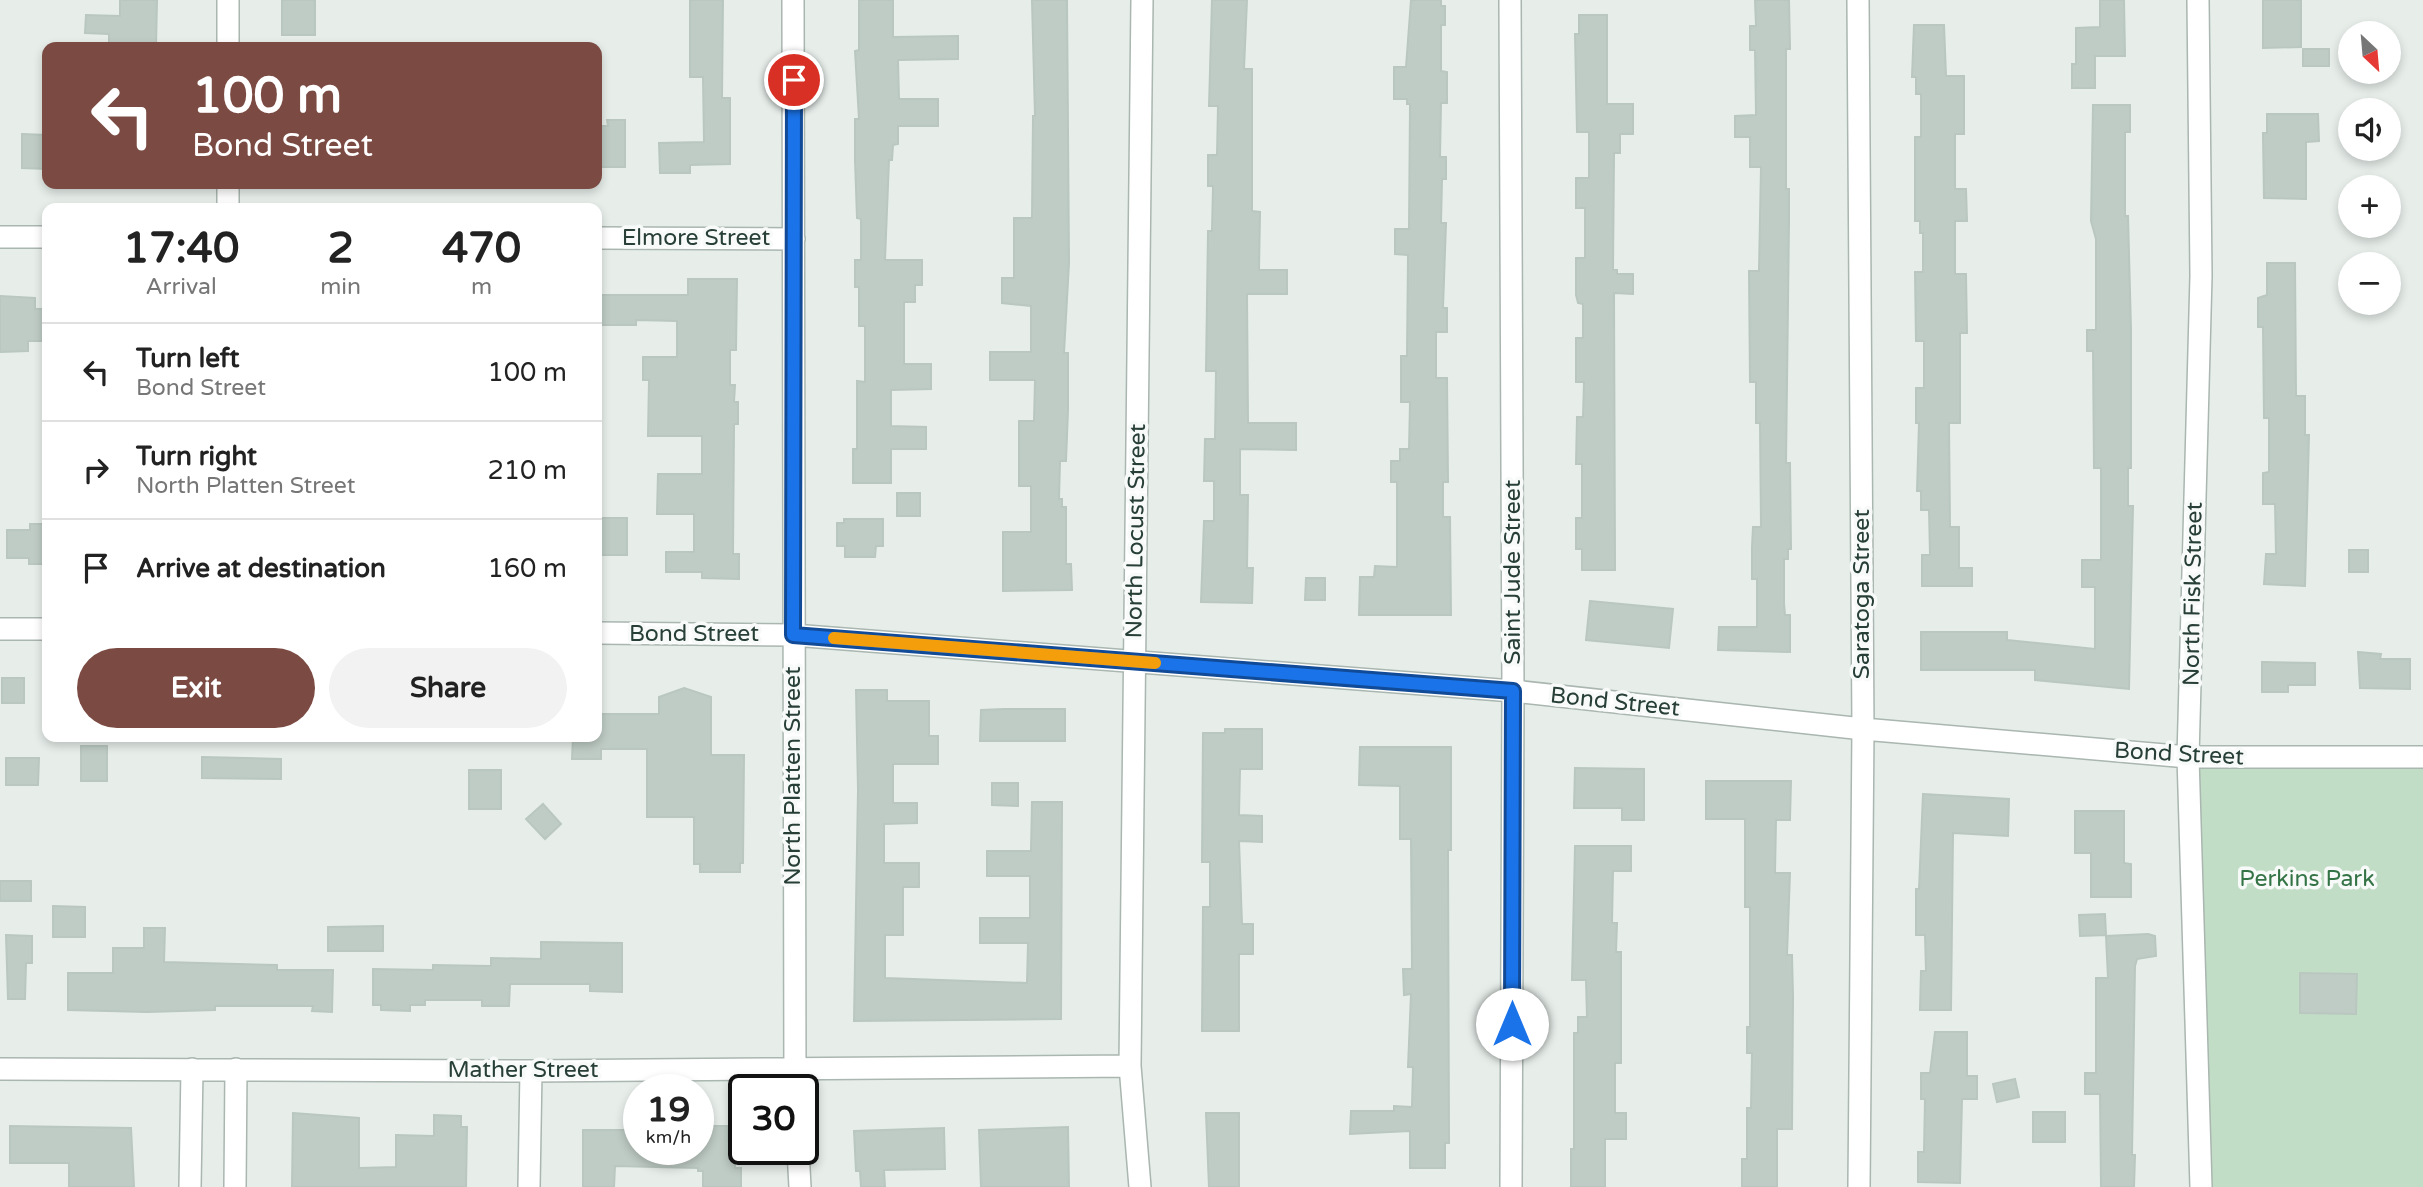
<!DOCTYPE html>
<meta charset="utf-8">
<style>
body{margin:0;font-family:"Varela Round",sans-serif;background:#f2f2f2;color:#222;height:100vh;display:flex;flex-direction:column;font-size:26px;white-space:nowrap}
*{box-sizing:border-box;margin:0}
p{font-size:23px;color:#767676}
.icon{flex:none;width:38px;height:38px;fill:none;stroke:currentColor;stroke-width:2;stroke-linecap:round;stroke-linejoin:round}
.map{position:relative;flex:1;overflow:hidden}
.sheet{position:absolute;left:42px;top:203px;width:560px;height:539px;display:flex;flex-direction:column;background:#fff;border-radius:14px;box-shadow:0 4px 10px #0003}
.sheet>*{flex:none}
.top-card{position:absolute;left:42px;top:42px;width:560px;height:147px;border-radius:14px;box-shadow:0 4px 10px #0003;background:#7b4b43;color:#fff;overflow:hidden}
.needle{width:46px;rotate:154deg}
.tools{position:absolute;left:2338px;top:21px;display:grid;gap:14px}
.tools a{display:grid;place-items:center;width:63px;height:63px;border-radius:50%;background:#fff;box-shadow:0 4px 10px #0003;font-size:35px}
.speed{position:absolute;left:623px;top:1074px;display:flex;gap:14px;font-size:35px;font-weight:700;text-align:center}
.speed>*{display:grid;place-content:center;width:91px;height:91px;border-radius:50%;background:#fff;box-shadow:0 4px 10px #0003;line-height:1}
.speed small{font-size:18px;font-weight:400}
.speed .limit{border:4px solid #111;border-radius:10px;background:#fff;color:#111}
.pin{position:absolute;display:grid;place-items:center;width:60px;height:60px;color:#fff;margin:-30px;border:4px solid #fff;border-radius:50%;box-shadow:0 2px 7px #0007}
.me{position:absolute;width:77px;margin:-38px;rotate:0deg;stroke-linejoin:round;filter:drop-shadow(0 0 5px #0008)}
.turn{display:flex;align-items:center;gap:24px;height:147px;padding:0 35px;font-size:32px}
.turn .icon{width:91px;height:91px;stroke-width:2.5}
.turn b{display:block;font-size:49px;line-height:60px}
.eta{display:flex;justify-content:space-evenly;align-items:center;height:119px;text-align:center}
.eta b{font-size:42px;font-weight:800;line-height:49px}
.primary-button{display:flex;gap:14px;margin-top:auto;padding:14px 35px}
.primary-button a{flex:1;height:80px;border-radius:42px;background:#7b4b43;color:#fff;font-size:28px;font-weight:800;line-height:80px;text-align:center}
.primary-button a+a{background:#f2f2f2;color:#222}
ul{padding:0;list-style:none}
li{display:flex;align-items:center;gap:21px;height:98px;padding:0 35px;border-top:2px solid #e0e0e0}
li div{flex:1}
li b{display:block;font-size:26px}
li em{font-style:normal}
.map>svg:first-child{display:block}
.green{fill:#c2ddc6}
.building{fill:#bfccc5;stroke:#b9c7c0;stroke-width:2}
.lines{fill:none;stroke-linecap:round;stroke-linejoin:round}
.minor-casing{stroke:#aab6b0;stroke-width:24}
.minor{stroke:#fff;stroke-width:21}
.route-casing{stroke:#114b97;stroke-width:18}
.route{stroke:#1a73e8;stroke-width:12}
.slow{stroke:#f59e0b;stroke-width:12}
.labels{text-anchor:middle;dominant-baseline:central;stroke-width:7;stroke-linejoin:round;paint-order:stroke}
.street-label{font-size:23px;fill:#273f36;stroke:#f7faf8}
.park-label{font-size:23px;fill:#347345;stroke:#f7faf8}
</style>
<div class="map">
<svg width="2423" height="1187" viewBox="0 0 2423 1187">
<rect width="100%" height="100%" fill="#e7eeea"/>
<!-- green -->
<path class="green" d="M 2188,757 L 2423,758 L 2423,1187 L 2200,1187 Z"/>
<!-- building -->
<path class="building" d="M 120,0 L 157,0 L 156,47 L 109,47 L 109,34 L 85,33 L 86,15 L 120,16 Z
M 282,0 L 315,0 L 315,35 L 282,35 Z
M 690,0 L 723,0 L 722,98 L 730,98 L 730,164 L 690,165 L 690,173 L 660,173 L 659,143 L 704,142 L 703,77 L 690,77 Z
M 859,0 L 893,0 L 893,37 L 958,36 L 958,59 L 898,60 L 899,99 L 938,99 L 938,126 L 898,126 L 898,144 L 893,145 L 892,160 L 889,160 L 885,260 L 922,260 L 922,285 L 915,285 L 915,302 L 904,302 L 904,364 L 931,364 L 931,389 L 891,390 L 891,426 L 926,427 L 926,449 L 891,449 L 891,483 L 853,483 L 853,449 L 857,449 L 857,381 L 865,382 L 865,326 L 859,326 L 859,287 L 855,287 L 855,260 L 861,260 L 861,219 L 857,218 L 855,160 L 855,119 L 859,119 L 855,51 L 859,50 Z
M 1032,0 L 1067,0 L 1069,263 L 1064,353 L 1068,353 L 1068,410 L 1066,461 L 1060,461 L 1059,499 L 1062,499 L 1062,507 L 1066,507 L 1066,564 L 1071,564 L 1072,590 L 1003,591 L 1003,532 L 1031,532 L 1031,486 L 1019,486 L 1019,421 L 1034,421 L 1035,380 L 990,380 L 990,352 L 1031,352 L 1031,306 L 1002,303 L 1002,278 L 1014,278 L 1014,218 L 1032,218 L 1033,116 L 1035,116 Z
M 1212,0 L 1247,0 L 1244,69 L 1252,69 L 1252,211 L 1260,212 L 1259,270 L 1287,270 L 1287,294 L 1247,294 L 1248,423 L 1296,423 L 1296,450 L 1240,449 L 1240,495 L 1248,495 L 1247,568 L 1253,568 L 1252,603 L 1201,602 L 1204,521 L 1214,521 L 1214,481 L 1204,481 L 1205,439 L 1215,439 L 1216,371 L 1206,371 L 1208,231 L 1212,231 L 1213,186 L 1208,186 L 1208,155 L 1217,155 L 1218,106 L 1209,106 Z
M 1411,0 L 1441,0 L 1441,6 L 1445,6 L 1445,25 L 1441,25 L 1441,71 L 1447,72 L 1447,103 L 1441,103 L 1440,157 L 1446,157 L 1446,179 L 1442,179 L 1441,223 L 1446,223 L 1443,308 L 1447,308 L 1447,332 L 1436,332 L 1436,378 L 1447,378 L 1448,482 L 1443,482 L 1443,517 L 1450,517 L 1451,615 L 1359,615 L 1360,577 L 1374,577 L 1375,566 L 1397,567 L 1397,482 L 1391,482 L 1391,461 L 1400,461 L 1400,449 L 1409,449 L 1410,402 L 1401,402 L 1401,356 L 1407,356 L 1408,255 L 1395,254 L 1395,229 L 1409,229 L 1410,104 L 1407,104 L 1407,99 L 1394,99 L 1394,67 L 1406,67 Z
M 1755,0 L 1789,0 L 1790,49 L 1786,49 L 1786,189 L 1789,189 L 1789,222 L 1786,463 L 1790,463 L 1791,549 L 1788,549 L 1788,559 L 1784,559 L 1784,603 L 1785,615 L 1790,615 L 1790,652 L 1718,650 L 1719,627 L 1757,627 L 1757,579 L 1752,579 L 1752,547 L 1753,527 L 1761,527 L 1760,423 L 1756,423 L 1756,382 L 1750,382 L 1749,271 L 1759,271 L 1761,167 L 1750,167 L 1750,137 L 1735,137 L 1735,116 L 1756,115 L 1755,50 L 1750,50 L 1750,26 L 1756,26 Z
M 2100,0 L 2124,0 L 2125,56 L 2095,56 L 2095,88 L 2072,88 L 2072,64 L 2076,64 L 2076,28 L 2100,27 Z
M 2263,0 L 2301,0 L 2301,47 L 2263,48 Z
M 1579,15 L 1607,15 L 1607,104 L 1633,104 L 1633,134 L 1620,134 L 1620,153 L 1614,153 L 1613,270 L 1617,270 L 1617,274 L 1633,274 L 1633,294 L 1614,293 L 1615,570 L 1582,570 L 1582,549 L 1576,549 L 1576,518 L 1582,518 L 1582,464 L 1576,464 L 1577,417 L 1583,417 L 1584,382 L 1576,382 L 1576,338 L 1583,338 L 1583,304 L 1578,303 L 1576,295 L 1576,258 L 1585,258 L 1585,208 L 1576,208 L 1576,178 L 1589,178 L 1589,132 L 1577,132 L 1575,34 L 1579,34 Z
M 1914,25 L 1944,25 L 1946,76 L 1964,76 L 1964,134 L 1955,134 L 1955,189 L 1966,189 L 1967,221 L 1955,221 L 1955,274 L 1966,274 L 1967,333 L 1960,333 L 1960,423 L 1949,423 L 1950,527 L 1959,527 L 1959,568 L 1972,568 L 1972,586 L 1922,586 L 1922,555 L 1930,555 L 1929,510 L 1921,510 L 1921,491 L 1917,491 L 1919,423 L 1916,423 L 1916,388 L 1924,388 L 1924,341 L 1916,341 L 1915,272 L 1923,272 L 1923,233 L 1920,233 L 1920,221 L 1915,221 L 1915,137 L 1921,137 L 1921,94 L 1916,94 L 1916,77 L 1912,77 Z
M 2303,49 L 2329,49 L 2329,66 L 2303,66 Z
M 2093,105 L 2130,105 L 2130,132 L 2125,132 L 2125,216 L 2128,216 L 2131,330 L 2131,468 L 2128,468 L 2128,506 L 2133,506 L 2129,689 L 2035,680 L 2035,670 L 1921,670 L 1921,632 L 2007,632 L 2007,640 L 2095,649 L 2095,587 L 2082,587 L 2082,560 L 2101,560 L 2101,468 L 2094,468 L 2093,351 L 2087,351 L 2087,330 L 2096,330 L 2096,239 L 2091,221 Z
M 2267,114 L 2318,114 L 2319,141 L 2306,142 L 2306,199 L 2264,198 L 2263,133 L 2267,133 Z
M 607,120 L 625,120 L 625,167 L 598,167 L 597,126 L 608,126 Z
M 22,134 L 47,135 L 47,169 L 22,168 Z
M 2267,263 L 2295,263 L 2296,396 L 2305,396 L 2305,435 L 2309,435 L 2305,586 L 2264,584 L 2266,554 L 2276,554 L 2275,504 L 2263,504 L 2263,473 L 2269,472 L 2269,418 L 2264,418 L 2263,327 L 2258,327 L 2258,298 L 2267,295 Z
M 688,279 L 737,279 L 736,350 L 730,350 L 730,385 L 735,385 L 734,402 L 738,402 L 738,424 L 734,424 L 733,554 L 739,554 L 739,579 L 702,578 L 702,572 L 666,572 L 666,552 L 694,552 L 694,514 L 657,514 L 658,474 L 702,474 L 702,436 L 648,436 L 649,380 L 643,380 L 643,357 L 677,357 L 677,321 L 636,320 L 636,325 L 597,325 L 597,295 L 688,295 Z
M 0,296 L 35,298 L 35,309 L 47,309 L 47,341 L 28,341 L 28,351 L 0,352 Z
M 897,493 L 920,493 L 920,516 L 897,516 Z
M 597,518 L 627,518 L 627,555 L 597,555 Z
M 844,519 L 883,519 L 883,546 L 876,546 L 875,557 L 845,557 L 845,546 L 837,546 L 837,523 L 844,523 Z
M 30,524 L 47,524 L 47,564 L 29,564 L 29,558 L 7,558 L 7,530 L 30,530 Z
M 2349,550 L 2368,550 L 2368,572 L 2349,572 Z
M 1306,578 L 1325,578 L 1325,600 L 1305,600 Z
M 1590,601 L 1673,609 L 1669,648 L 1586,640 Z
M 2358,652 L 2381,654 L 2380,659 L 2410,659 L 2410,689 L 2360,688 Z
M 2262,662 L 2315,663 L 2315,685 L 2288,685 L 2288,692 L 2262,692 Z
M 2,678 L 24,678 L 24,703 L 2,703 Z
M 684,688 L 711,697 L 711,755 L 744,755 L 743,863 L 740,863 L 740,872 L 700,872 L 700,864 L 694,864 L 694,817 L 647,817 L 647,749 L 601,749 L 601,759 L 572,759 L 573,737 L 597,737 L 597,714 L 659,714 L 659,697 Z
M 856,690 L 887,690 L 887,701 L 929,701 L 929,736 L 938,736 L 938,764 L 893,764 L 893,803 L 917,803 L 917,823 L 884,824 L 884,863 L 919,863 L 919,887 L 903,887 L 903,935 L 885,935 L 885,978 L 1027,983 L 1028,943 L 980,943 L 980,918 L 1030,918 L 1030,876 L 987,876 L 987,851 L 1031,851 L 1032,802 L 1062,802 L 1061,1019 L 854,1021 L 858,790 Z
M 1004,709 L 1065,709 L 1065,741 L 980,741 L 981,710 Z
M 1225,729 L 1262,729 L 1262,769 L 1240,769 L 1239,815 L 1262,816 L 1262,842 L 1239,841 L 1242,924 L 1253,924 L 1253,954 L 1239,954 L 1239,1031 L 1202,1031 L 1203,907 L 1210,907 L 1210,862 L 1202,862 L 1203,733 L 1225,733 Z
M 81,746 L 107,746 L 107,781 L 81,781 Z
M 1360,747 L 1451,747 L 1451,850 L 1448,850 L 1449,1143 L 1445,1143 L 1445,1168 L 1410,1168 L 1410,1131 L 1350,1134 L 1351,1111 L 1394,1111 L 1394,1106 L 1412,1107 L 1413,1067 L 1408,1067 L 1411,994 L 1404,995 L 1403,969 L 1412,969 L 1411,839 L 1400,839 L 1400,786 L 1359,785 Z
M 202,757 L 281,759 L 281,779 L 202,778 Z
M 6,758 L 39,758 L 38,785 L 6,785 Z
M 1575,768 L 1644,769 L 1644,820 L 1622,820 L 1622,808 L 1574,808 Z
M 469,770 L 501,770 L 501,809 L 469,809 Z
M 1706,781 L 1791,781 L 1790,820 L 1776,820 L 1775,873 L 1790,873 L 1787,955 L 1792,955 L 1793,996 L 1792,1129 L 1777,1129 L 1777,1187 L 1742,1187 L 1742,1159 L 1747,1159 L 1747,1108 L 1751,1108 L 1752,1053 L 1747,1053 L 1747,1027 L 1750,1027 L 1750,907 L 1745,907 L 1745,819 L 1706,819 Z
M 992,783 L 1018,783 L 1018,806 L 992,805 Z
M 1923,794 L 2009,799 L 2008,836 L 1953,833 L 1951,1010 L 1920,1010 L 1921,971 L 1926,971 L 1925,935 L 1916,935 L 1916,889 L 1919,889 Z
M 543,804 L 561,824 L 545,839 L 526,819 Z
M 2075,811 L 2124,811 L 2124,863 L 2131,864 L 2131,897 L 2091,897 L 2091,853 L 2075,853 Z
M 1575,846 L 1631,846 L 1631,871 L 1613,871 L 1612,923 L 1617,923 L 1616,952 L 1621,952 L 1621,1063 L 1615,1063 L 1615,1113 L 1626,1113 L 1626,1139 L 1605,1139 L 1605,1187 L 1571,1187 L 1571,1149 L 1574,1149 L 1574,1033 L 1578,1033 L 1578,1017 L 1587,1017 L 1586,980 L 1572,980 Z
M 0,881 L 31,881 L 31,901 L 0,901 Z
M 53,906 L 85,907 L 85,937 L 53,937 Z
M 2105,914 L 2106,935 L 2080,936 L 2079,915 Z
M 383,926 L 383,951 L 328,951 L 328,927 Z
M 144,928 L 165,928 L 164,962 L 277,965 L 277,970 L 333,970 L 332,1012 L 312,1011 L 313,1006 L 215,1006 L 215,1010 L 147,1012 L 68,1010 L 68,973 L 113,973 L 113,948 L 144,948 Z
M 2148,934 L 2155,936 L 2156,956 L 2137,959 L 2135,966 L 2132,1155 L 2135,1155 L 2134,1187 L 2101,1187 L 2100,1094 L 2085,1094 L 2085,1073 L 2096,1073 L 2096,978 L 2108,978 L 2106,936 Z
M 6,935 L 32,936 L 32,963 L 26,963 L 25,999 L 8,999 Z
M 541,942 L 622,943 L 622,992 L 590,991 L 590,984 L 510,984 L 509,1006 L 482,1006 L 482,1000 L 425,1000 L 425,1005 L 410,1005 L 410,1011 L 381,1010 L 381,1005 L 373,1005 L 373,969 L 433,970 L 433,965 L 491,966 L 491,958 L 541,959 Z
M 2300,973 L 2357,974 L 2356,1014 L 2300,1013 Z
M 1935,1032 L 1967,1032 L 1967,1076 L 1977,1076 L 1977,1099 L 1962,1099 L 1960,1183 L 1918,1182 L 1918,1152 L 1924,1152 L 1925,1099 L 1921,1099 L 1921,1073 L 1930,1073 Z
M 2015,1079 L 2019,1097 L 1997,1102 L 1993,1084 Z
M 2033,1112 L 2065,1112 L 2065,1142 L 2033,1142 Z
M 293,1113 L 359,1118 L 359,1168 L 396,1167 L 396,1135 L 434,1136 L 434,1115 L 461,1116 L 461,1127 L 467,1127 L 466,1187 L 292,1187 Z
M 1206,1113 L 1239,1113 L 1239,1187 L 1209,1187 Z
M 10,1126 L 131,1128 L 134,1187 L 69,1187 L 69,1163 L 10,1163 Z
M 698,1126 L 728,1126 L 728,1141 L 735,1141 L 735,1168 L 741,1168 L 741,1187 L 703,1187 L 703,1171 L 698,1171 L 698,1168 L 615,1166 L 614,1187 L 583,1187 L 583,1130 L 639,1130 L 639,1150 L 698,1150 Z
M 1068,1127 L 1069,1187 L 981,1187 L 979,1130 Z
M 944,1128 L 945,1169 L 884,1170 L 885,1187 L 861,1187 L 860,1171 L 856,1171 L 854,1131 Z"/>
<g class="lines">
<defs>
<path id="minor" d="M 228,0 L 228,47
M 793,0 L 795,1090
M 1510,0 L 1513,691 L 1511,1187
M 1858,0 L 1863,729 L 1859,1187
M 2198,0 L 2201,276 L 2188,757 L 2201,1187
M 228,184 L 228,208
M 0,237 L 47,237
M 597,238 L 794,239
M 0,629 L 47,629
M 597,633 L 793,635 L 1513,691 L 1863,729 L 2188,757 L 2423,757
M 0,1069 L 531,1071 L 1130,1066
M 798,1150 L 800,1187
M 190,1187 L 192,1069
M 235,1187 L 236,1069
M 529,1187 L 531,1071
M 1140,1187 L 1130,1066 L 1142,0"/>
</defs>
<!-- minor casing -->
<use href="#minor" class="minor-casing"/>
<!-- minor -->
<use href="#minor" class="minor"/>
</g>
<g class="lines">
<defs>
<path id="route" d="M 794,80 L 793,635 L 1513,691 L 1512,1024"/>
</defs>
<!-- route casing -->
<use href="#route" class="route-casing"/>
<!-- route -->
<use href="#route" class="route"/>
<!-- slow -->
<path class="slow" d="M 834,638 L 1155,663"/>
</g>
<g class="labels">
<!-- street labels -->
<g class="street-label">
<text x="696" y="238">Elmore Street</text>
<text transform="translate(1136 531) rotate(-89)">North Locust Street</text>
<text transform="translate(1513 572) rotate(-90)">Saint Jude Street</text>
<text transform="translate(1862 594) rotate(-90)">Saratoga Street</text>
<text transform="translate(2193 594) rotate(-89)">North Fisk Street</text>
<text x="694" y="634">Bond Street</text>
<text transform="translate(1615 702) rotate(6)">Bond Street</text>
<text transform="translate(2179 754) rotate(3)">Bond Street</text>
<text transform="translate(793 776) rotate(-90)">North Platten Street</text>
<text x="523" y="1070">Mather Street</text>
</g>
<!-- park labels -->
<g class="park-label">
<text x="2307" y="879">Perkins Park</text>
</g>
</g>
</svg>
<div class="tools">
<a><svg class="needle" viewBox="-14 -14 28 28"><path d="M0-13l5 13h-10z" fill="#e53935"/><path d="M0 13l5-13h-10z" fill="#767676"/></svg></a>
<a><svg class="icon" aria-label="sound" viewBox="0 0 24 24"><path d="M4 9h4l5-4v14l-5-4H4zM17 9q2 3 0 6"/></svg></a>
<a>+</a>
<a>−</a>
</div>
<div class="speed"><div>19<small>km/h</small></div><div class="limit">30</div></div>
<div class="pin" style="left:794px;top:80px;background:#d93025"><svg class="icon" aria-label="arrive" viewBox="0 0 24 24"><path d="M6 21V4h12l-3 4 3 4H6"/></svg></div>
<svg class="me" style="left:1512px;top:1024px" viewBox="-20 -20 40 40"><circle r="19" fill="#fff"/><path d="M0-13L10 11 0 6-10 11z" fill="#1a73e8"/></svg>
<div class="top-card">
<div class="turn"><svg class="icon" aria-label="left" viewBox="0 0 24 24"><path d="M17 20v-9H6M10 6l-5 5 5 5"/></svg><div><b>100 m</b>Bond Street</div></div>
</div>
<section class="sheet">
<div class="eta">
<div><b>17:40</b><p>Arrival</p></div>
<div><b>2</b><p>min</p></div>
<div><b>470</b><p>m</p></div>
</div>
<ul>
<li><svg class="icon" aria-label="left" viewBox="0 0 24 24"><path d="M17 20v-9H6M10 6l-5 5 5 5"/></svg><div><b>Turn left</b><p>Bond Street</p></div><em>100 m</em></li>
<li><svg class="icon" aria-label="right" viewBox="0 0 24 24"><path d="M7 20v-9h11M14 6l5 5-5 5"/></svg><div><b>Turn right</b><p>North Platten Street</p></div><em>210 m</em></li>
<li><svg class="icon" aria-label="arrive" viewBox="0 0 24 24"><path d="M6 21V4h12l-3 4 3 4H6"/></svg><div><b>Arrive at destination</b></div><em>160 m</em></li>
</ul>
<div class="primary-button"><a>Exit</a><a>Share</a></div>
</section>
</div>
